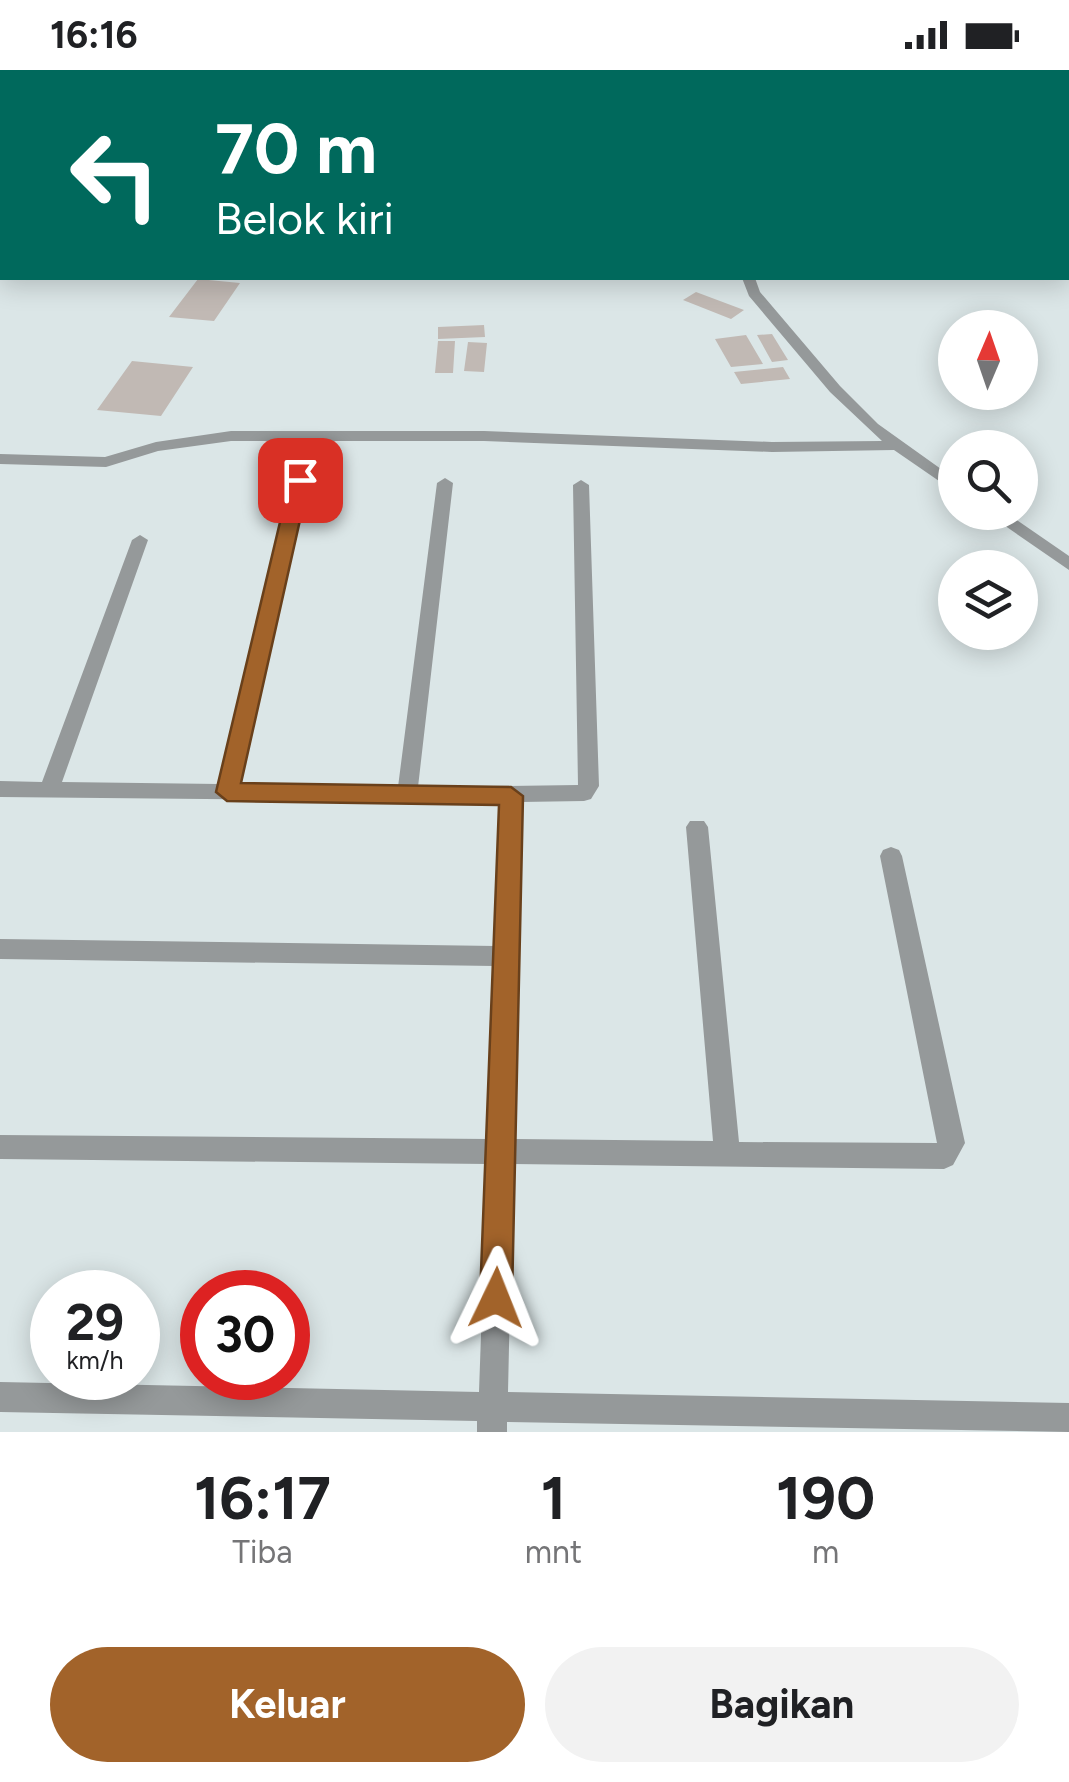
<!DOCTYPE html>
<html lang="id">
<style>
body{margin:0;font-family:Figtree,sans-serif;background:#f2f2f2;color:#202124;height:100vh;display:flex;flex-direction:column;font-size:38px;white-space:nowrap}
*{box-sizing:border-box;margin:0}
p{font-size:32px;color:#757577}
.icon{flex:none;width:55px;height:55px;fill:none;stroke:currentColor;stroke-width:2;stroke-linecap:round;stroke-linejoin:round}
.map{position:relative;height:1362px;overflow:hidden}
.side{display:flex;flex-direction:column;background:#fff;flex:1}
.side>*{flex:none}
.hud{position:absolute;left:0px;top:0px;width:1070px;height:210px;box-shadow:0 5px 25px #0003;background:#00695c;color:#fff;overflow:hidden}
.needle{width:65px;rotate:2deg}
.controls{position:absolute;left:938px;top:240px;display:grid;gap:20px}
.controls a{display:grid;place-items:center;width:100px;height:100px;border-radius:50%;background:#fff;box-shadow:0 5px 25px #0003;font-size:50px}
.speed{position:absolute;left:30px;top:1200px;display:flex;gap:20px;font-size:50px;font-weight:700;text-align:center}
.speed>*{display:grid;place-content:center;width:130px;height:130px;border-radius:50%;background:#fff;box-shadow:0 5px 25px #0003;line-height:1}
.speed small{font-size:25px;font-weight:400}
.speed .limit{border:15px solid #d22;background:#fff;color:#111}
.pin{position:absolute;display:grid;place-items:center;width:85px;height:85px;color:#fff;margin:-42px;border-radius:20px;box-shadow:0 5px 15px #0006}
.me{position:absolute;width:110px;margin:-55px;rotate:2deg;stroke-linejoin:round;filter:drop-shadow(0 0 8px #0008)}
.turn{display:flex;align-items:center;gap:35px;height:210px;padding:0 50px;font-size:45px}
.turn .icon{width:130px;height:130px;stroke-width:2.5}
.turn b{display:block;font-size:70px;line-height:85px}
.eta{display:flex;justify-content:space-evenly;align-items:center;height:170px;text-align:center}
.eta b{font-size:60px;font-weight:700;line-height:70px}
.primary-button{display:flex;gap:20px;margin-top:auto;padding:20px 50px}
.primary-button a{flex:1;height:115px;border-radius:60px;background:#a2632a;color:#fff;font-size:40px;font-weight:700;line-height:115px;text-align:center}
.primary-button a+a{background:#f2f2f2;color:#202124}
.status{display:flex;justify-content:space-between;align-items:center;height:70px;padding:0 50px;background:#fff;direction:ltr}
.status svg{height:28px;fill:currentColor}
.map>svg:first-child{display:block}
.building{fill:#c1b9b4}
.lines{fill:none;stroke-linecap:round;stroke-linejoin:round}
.minor{fill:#95999a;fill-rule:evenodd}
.route{fill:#a2632a;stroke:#69401b;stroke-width:2.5}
</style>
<div class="status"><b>16:16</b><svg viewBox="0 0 49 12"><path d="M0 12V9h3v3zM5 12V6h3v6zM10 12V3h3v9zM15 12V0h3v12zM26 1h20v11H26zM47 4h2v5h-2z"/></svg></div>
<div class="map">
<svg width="1069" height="1362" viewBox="0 0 1069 1362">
<rect width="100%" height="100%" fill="#dbe6e7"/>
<!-- building -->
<path class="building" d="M 198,209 L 240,213 L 214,251 L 169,247 Z
M 696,222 L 744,240 L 731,249 L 683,230 Z
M 484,255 L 485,267 L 438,269 L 438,257 Z
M 772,264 L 788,290 L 772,292 L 757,265 Z
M 746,265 L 763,294 L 731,297 L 715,269 Z
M 438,271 L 455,271 L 453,303 L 435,303 Z
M 468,272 L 487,273 L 484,302 L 464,301 Z
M 132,291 L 193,297 L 161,346 L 97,340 Z
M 783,297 L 790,309 L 741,314 L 734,302 Z"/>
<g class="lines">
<!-- minor -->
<path class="minor" d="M 543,0 L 553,0 L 553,2 L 543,2 Z
M 666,0 L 676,0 L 676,2 L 666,2 Z
M 750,0 L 760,0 L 760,2 L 750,2 Z
M 910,0 L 955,0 L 956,2 L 913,2 Z
M 1031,0 L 1041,0 L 1041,2 L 1031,2 Z
M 1051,0 L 1061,0 L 1062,2 L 1052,2 Z
M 1068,42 L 1069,42 L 1069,55 L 1068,55 Z
M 0,54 L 2,54 L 2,60 L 0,60 Z
M 1068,88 L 1069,88 L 1069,95 L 1068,95 Z
M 0,102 L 2,102 L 2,108 L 0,108 Z
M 1068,118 L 1069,119 L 1069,131 L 1068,130 Z
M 1069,139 L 1069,148 L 1068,149 L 1068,140 Z
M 0,146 L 2,146 L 2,154 L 0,154 Z
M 742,208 L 755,208 L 760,222 L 840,316 L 878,354 L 955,409 L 955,422 L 894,380 L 772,382 L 484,371 L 231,371 L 158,381 L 106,397 L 0,394 L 0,384 L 105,387 L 156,372 L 231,361 L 484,361 L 772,372 L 882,371 L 830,322 L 749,226 Z
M 300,405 L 308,410 L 239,715 L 398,717 L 437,413 L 445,408 L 453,413 L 418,717 L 578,715 L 573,415 L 581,410 L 589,415 L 599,716 L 591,729 L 584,731 L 521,732 L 514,1069 L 713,1071 L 686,757 L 690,751 L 704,751 L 708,757 L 739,1072 L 937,1073 L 880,786 L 883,780 L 891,777 L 899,780 L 902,786 L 965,1073 L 953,1095 L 944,1099 L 513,1094 L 508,1322 L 1069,1333 L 1069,1362 L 507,1352 L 507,1362 L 477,1362 L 477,1351 L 0,1342 L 0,1312 L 479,1322 L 487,1094 L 0,1089 L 0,1065 L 488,1069 L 494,896 L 0,889 L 0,869 L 495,876 L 500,732 L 0,727 L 0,711 L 42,712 L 132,470 L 140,465 L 148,470 L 62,712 L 219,714 L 292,410 Z
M 985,442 L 1005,442 L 1069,486 L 1069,500 Z"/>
</g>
<!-- route -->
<path class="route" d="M 300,404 L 309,410 L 241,713 L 511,717 L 523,726 L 512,1228 L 508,1239 L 496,1244 L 485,1239 L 480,1228 L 499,735 L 227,731 L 216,722 L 290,410 Z"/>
</svg>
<div class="controls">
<a><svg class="needle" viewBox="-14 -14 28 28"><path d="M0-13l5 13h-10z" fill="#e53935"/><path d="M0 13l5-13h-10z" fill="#757577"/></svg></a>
<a><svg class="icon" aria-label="search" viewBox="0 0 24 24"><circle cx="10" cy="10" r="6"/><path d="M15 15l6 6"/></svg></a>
<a><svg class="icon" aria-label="layers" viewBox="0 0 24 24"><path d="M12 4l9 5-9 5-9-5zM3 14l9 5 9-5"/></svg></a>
</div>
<div class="speed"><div>29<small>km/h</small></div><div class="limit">30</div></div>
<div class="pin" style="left:300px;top:410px;background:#d93025"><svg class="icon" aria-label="arrive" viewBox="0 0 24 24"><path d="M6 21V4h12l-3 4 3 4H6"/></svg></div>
<svg class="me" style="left:496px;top:1228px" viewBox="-20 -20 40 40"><path d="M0-17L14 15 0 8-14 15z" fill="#a2632a" stroke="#fff" stroke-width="4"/></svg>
<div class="hud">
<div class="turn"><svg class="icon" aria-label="left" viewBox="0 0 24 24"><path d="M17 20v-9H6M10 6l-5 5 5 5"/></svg><div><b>70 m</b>Belok kiri</div></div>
</div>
</div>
<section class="side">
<div class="eta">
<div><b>16:17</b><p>Tiba</p></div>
<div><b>1</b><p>mnt</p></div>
<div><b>190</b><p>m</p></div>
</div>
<div class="primary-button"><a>Keluar</a><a>Bagikan</a></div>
</section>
